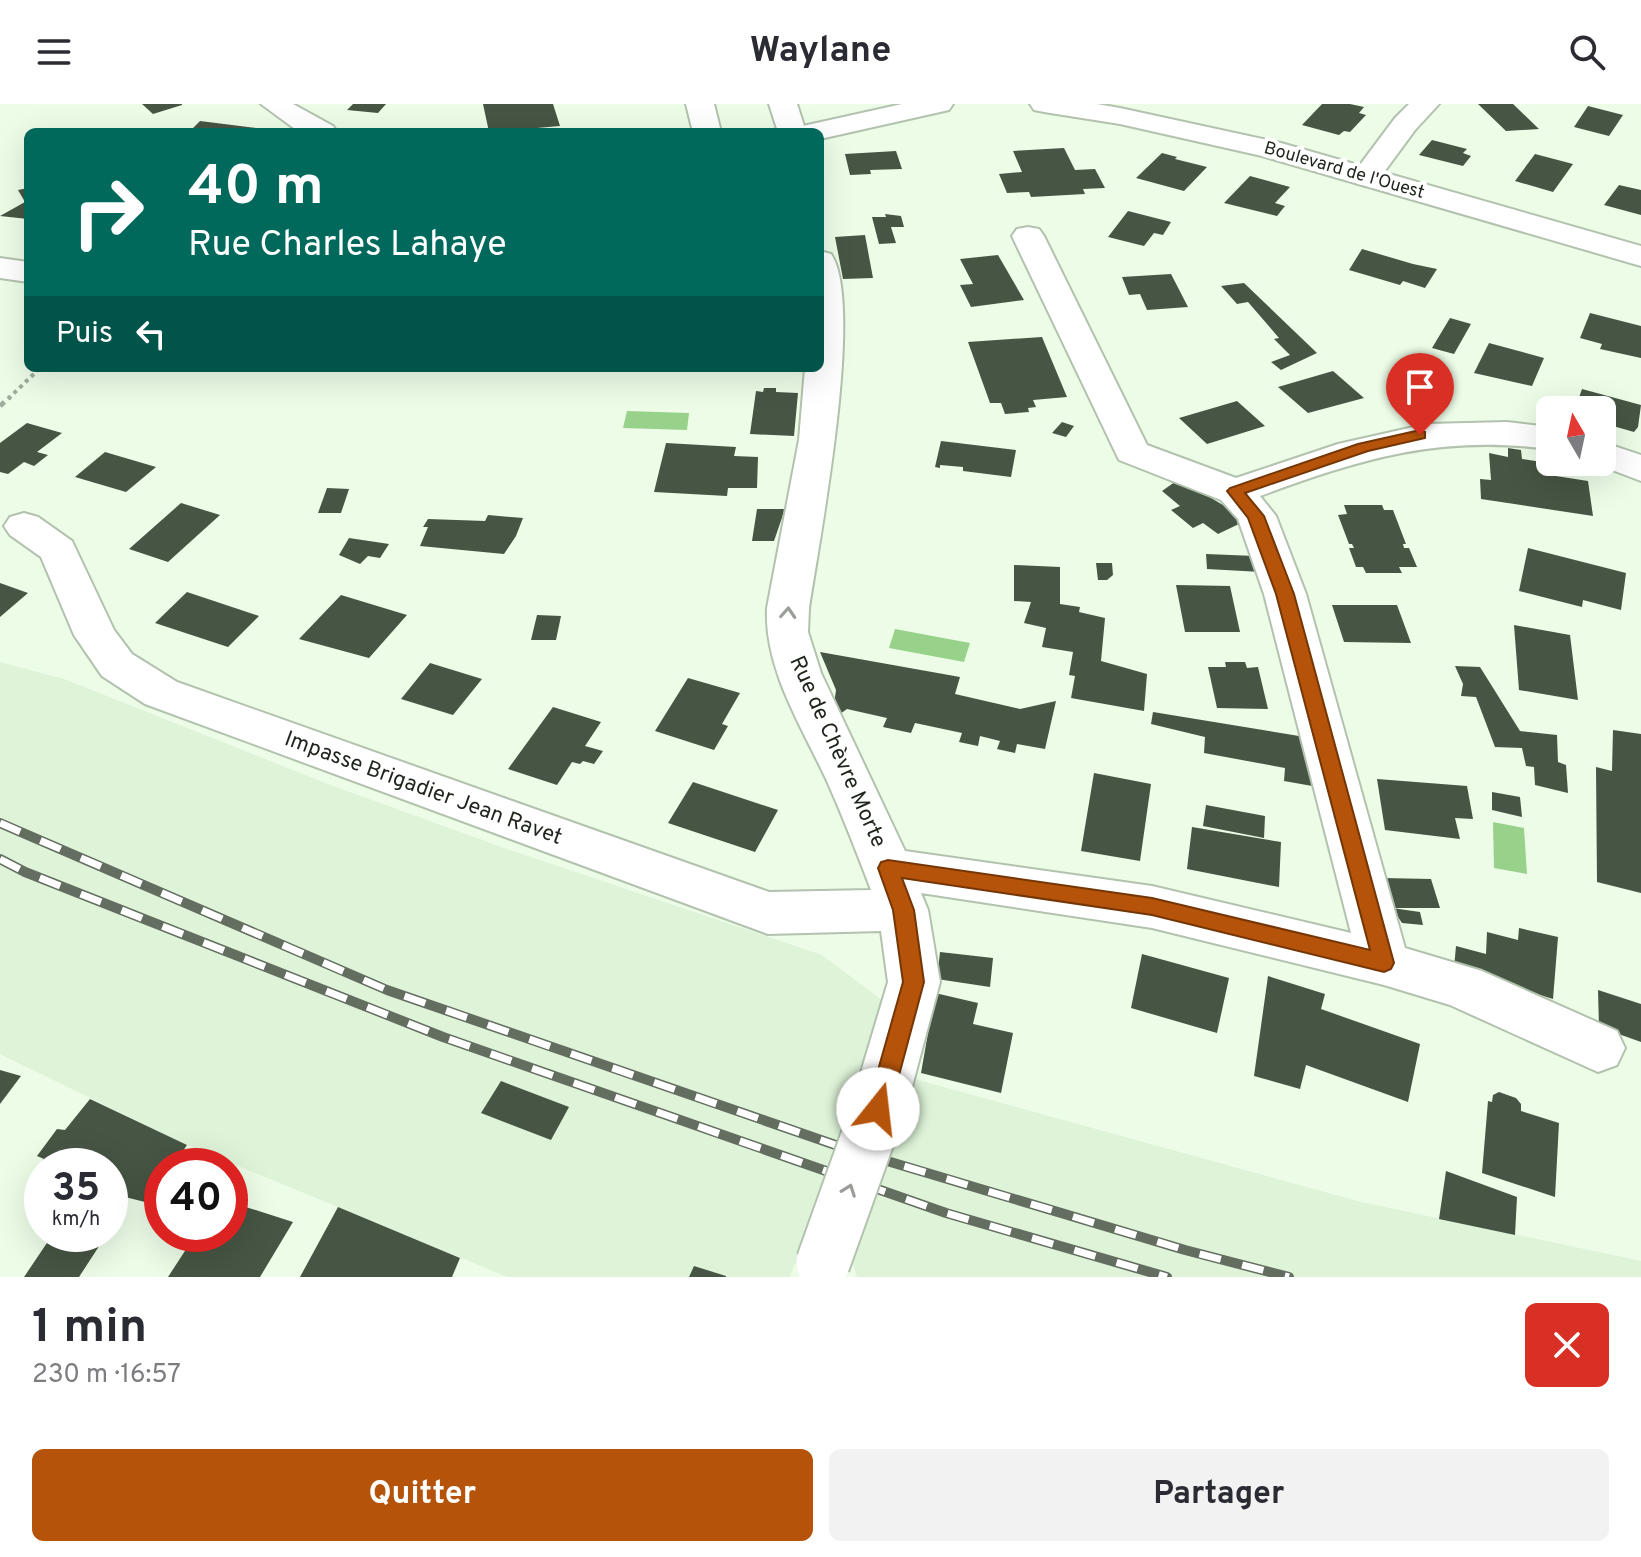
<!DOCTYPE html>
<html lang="fr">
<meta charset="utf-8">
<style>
body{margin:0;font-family:Overpass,sans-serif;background:#f2f2f3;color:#2b2b33;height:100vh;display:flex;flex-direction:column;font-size:30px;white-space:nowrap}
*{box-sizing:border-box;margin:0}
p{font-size:26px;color:#7c7c81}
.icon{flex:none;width:44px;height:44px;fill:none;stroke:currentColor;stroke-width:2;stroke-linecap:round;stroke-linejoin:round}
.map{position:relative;height:1173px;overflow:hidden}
.sheet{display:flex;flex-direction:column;background:#fff;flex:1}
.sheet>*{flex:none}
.hud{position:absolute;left:24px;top:24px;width:800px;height:244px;border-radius:12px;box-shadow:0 8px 32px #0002;background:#00695c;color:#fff;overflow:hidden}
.needle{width:52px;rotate:351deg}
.buttons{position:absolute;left:1536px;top:292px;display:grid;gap:16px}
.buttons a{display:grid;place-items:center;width:80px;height:80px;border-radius:12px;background:#fff;box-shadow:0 8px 32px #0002;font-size:40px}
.speed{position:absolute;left:24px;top:1044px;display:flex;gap:16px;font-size:40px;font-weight:700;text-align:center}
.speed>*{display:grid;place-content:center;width:104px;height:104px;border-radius:50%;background:#fff;box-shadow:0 8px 32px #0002;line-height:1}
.speed small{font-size:20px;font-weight:400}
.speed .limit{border:12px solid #d22;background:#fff;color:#111}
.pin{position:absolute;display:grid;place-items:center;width:68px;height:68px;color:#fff;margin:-82px -34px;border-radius:50% 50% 50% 0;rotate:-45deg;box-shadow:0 0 8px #0007}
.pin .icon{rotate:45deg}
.me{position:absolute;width:88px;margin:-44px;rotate:16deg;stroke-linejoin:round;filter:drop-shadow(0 0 6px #0008)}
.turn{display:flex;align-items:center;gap:28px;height:168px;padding:0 32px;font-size:36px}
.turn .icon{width:104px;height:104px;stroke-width:2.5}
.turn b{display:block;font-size:56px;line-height:68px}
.then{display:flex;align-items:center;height:76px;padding:0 32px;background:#0003;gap:16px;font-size:30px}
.round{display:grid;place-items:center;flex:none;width:84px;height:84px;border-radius:12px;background:#f2f2f3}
.summary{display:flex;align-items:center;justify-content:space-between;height:136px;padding:0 32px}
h1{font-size:48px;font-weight:700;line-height:60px}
.cta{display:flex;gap:16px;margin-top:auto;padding:16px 32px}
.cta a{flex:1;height:92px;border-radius:12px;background:#b45309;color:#fff;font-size:32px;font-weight:700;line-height:92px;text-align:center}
.cta a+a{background:#f2f2f3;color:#2b2b33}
header{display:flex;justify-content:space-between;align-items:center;height:104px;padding:0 32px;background:#fff;font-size:36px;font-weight:700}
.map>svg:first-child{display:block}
.built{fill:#def3d8}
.water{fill:#98d189}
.building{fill:#475544}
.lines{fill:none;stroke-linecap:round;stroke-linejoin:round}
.minor-casing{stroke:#b2c2ae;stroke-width:4}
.major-casing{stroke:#b2c2ae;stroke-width:4}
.path-far1{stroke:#9fac9b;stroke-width:4;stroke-dasharray:4 4;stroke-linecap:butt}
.path{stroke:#9fac9b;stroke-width:5;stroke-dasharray:6 6;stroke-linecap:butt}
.minor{fill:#fff;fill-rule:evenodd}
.major{fill:#fff;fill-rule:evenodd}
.rail-casing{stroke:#636d60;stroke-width:10}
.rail{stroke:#fff;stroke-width:7;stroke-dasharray:22;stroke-linecap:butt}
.minor-bridge-casing{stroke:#b2c2ae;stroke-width:57;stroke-linecap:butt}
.minor-bridge{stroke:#fff;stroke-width:53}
.oneway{stroke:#9a9d99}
.route{fill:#b45309;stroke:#753606;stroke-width:2}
.labels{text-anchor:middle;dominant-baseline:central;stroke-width:8;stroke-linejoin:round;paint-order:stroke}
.far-street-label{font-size:18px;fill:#1f251d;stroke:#fff}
.street-label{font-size:22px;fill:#1f251d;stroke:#fff}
</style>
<header><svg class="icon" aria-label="menu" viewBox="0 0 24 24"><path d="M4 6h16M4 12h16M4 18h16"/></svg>Waylane<svg class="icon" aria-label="search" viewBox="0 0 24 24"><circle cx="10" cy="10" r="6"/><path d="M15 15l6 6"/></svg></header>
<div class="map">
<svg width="1641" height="1173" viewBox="0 0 1641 1173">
<rect width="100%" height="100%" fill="#ecfce7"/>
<!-- built -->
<path class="built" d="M 0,558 L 64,575 L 333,682 L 504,744 L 822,851 L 886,899 L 870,945 L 918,976 L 1361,1098 L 1641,1157 L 1641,1173 L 857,1173 L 853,1159 L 806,1148 L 794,1162 L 790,1173 L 508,1173 L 187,1041 L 0,950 Z"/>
<!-- water -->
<path class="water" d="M 627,307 L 689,309 L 687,326 L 623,324 Z
M 895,525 L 970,539 L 964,558 L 889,544 Z
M 1493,718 L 1524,724 L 1527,770 L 1494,764 Z"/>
<!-- building -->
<path class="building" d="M 142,0 L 182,0 L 182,1 L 153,10 Z
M 353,0 L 386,0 L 378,9 L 347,6 Z
M 483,0 L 553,0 L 560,22 L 489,28 Z
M 1322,0 L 1350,0 L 1364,3 L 1359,9 L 1366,11 L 1350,28 L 1344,27 L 1339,31 L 1302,21 Z
M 1478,0 L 1513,0 L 1539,25 L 1506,27 Z
M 1588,2 L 1623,11 L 1609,32 L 1574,23 Z
M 200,17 L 256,24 L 252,28 L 189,28 Z
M 1432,36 L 1467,45 L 1463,49 L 1471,52 L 1463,62 L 1419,51 Z
M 1064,44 L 1075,66 L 1095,65 L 1105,84 L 1083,85 L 1085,90 L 1031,93 L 1029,88 L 1007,89 L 999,70 L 1022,68 L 1013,47 Z
M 896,47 L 902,65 L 870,66 L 871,70 L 850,71 L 845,50 Z
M 1162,49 L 1177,53 L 1175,55 L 1207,63 L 1184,87 L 1136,74 Z
M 1535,50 L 1573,60 L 1553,88 L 1515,77 Z
M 1250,72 L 1290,83 L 1275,99 L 1285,102 L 1277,112 L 1224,99 Z
M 1619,81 L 1641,86 L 1641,111 L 1604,101 Z
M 28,84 L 28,115 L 0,112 L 25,98 L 18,86 Z
M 1128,107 L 1171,118 L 1163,131 L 1154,129 L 1144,142 L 1108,133 Z
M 885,110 L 901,112 L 904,123 L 891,123 L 896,139 L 879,140 L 872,113 L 886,113 Z
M 865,131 L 873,174 L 843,175 L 835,133 Z
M 1362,145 L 1413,160 L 1437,165 L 1425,184 L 1403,177 L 1400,181 L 1349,166 Z
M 998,151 L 1024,196 L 971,203 L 960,181 L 973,180 L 960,155 Z
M 1171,170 L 1188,203 L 1147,206 L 1140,190 L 1129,191 L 1122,173 Z
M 1244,179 L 1317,249 L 1281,266 L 1271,258 L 1290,251 L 1274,235 L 1279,234 L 1248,198 L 1237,200 L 1221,182 Z
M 1590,209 L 1641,222 L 1641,254 L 1600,245 L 1602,240 L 1580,234 Z
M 1450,214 L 1471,220 L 1454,250 L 1432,244 Z
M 1042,233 L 1067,293 L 1033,296 L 1036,303 L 1028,304 L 1029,308 L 1005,310 L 1001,299 L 990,299 L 968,238 Z
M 1489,239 L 1544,254 L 1532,282 L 1474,269 Z
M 1333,267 L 1364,294 L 1308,309 L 1278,283 Z
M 764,284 L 776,284 L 776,288 L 798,289 L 794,332 L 750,330 L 756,287 L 763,288 Z
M 1582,285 L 1641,301 L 1638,323 L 1634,328 L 1613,322 L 1615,316 L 1602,313 L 1602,306 L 1575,305 Z
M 1237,297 L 1265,322 L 1207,340 L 1179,314 Z
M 1062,318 L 1074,322 L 1066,333 L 1052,329 Z
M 27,319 L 62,329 L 37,348 L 48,351 L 34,362 L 24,358 L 8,370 L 0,368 L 0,339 Z
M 941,337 L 1016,346 L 1011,373 L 963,367 L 963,363 L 940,361 L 940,364 L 935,363 Z
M 666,339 L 736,343 L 734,352 L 758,353 L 757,384 L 728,384 L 727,392 L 654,388 Z
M 1508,344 L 1521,346 L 1522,355 L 1542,358 L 1543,370 L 1588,377 L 1593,412 L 1481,395 L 1480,375 L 1491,376 L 1489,349 L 1508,353 Z
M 105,348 L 156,363 L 126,388 L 75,373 Z
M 1179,375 L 1228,404 L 1241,419 L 1218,430 L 1203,419 L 1193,424 L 1171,406 L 1180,402 L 1162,387 Z
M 327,384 L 349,385 L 341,409 L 318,409 Z
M 181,399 L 220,411 L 168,458 L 129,445 Z
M 1344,401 L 1382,401 L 1384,406 L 1393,406 L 1406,440 L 1403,440 L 1404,444 L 1409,444 L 1417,463 L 1399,463 L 1402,469 L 1366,469 L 1363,463 L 1356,463 L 1349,444 L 1354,444 L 1352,440 L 1349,440 L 1338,411 L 1347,410 Z
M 757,405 L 785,405 L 774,437 L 752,437 Z
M 488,411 L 523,414 L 516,432 L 504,450 L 420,442 L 428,423 L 423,423 L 428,415 L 485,417 Z
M 349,434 L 389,440 L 380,454 L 368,452 L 360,460 L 339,451 Z
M 1528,444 L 1626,469 L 1621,506 L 1583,496 L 1582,503 L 1519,487 Z
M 1206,450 L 1255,452 L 1261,468 L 1207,465 Z
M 1096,459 L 1112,459 L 1113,471 L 1107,476 L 1098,476 Z
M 1014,461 L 1060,463 L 1060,500 L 1080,503 L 1079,508 L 1105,514 L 1101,557 L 1147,570 L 1144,607 L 1071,594 L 1075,572 L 1069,571 L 1073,548 L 1042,543 L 1046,524 L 1024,519 L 1031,498 L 1014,497 Z
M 0,479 L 28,489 L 0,513 Z
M 1176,481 L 1230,482 L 1240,528 L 1185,528 Z
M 187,488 L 259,512 L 228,543 L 155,519 Z
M 341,491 L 407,511 L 369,554 L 299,535 Z
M 1332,501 L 1397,501 L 1411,539 L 1344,538 Z
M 537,511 L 561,512 L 556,536 L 531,536 Z
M 1514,521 L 1570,531 L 1578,596 L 1519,586 Z
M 820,548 L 960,573 L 955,590 L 1020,605 L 1056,597 L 1045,645 L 1017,640 L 1015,649 L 997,645 L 1000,637 L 980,632 L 978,642 L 959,638 L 962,629 L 915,619 L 911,629 L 883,623 L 887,614 L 847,605 L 840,610 L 834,600 L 836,586 Z
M 1225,558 L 1245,558 L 1247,564 L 1258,563 L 1268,605 L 1217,604 L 1208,563 L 1226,563 Z
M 430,559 L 482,575 L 453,611 L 401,595 Z
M 1455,562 L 1480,563 L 1520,627 L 1557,631 L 1558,658 L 1566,661 L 1568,689 L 1535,681 L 1534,663 L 1526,662 L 1522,644 L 1495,643 L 1476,593 L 1461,592 L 1463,580 Z
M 688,574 L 740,589 L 722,620 L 728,622 L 714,646 L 655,627 Z
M 553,603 L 601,618 L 585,642 L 603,647 L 594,660 L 583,657 L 580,660 L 572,658 L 557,681 L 508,665 Z
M 1153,608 L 1305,633 L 1318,683 L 1284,677 L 1285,664 L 1204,649 L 1205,633 L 1151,620 Z
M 1613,626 L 1641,630 L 1641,789 L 1597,778 L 1596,663 L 1612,667 Z
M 1094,669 L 1151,680 L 1140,757 L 1081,747 Z
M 1377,675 L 1467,682 L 1473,715 L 1455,714 L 1460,735 L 1385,726 Z
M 693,678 L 778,706 L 755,748 L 668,719 Z
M 1492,688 L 1520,693 L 1522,713 L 1492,706 Z
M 1206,701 L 1265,712 L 1264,734 L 1203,722 Z
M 1192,723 L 1281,738 L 1279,783 L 1187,765 Z
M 1383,774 L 1431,775 L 1440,804 L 1392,804 Z
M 1392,804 L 1420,808 L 1423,821 L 1402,819 Z
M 1519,824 L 1558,833 L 1553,895 L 1454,864 L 1456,842 L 1486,850 L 1487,828 L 1518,836 Z
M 940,848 L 993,854 L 990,883 L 937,875 Z
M 1142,850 L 1229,874 L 1217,929 L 1131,904 Z
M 1268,872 L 1325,890 L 1321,905 L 1420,940 L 1408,998 L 1306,961 L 1300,985 L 1254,972 Z
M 1598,886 L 1641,900 L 1641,938 L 1599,923 Z
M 935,889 L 978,899 L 973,920 L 1013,929 L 1001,989 L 921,969 Z
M 0,966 L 21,972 L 0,1000 Z
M 501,977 L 569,1003 L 551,1036 L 481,1009 Z
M 1499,988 L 1516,994 L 1521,1000 L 1521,1007 L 1559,1019 L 1555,1093 L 1482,1069 L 1488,997 L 1492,998 L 1493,991 Z
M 90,995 L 187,1041 L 173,1062 L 162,1062 L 162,1079 L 149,1099 L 125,1093 L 119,1104 L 123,1105 L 110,1126 L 110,1062 L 38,1064 L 44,1055 L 37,1052 L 57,1025 L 65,1026 Z
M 1446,1067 L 1517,1093 L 1515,1131 L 1439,1115 Z
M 230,1098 L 293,1118 L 260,1173 L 168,1173 L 196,1130 L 230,1130 Z
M 338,1103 L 460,1154 L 452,1173 L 300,1173 Z
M 53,1130 L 107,1130 L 79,1173 L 24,1173 Z
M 694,1162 L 726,1172 L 726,1173 L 689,1173 Z"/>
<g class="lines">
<defs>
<path id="minor" d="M 261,0 L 293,0 L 333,22 L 337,28 L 299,28 Z
M 686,0 L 714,0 L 721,28 L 693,28 Z
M 769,0 L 797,0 L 806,28 L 778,28 Z
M 1409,0 L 1439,0 L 1415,26 L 1376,79 L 1366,82 L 1356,79 L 1351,73 L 1395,14 Z
M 1028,123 L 1039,125 L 1044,132 L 1147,341 L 1236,374 L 1338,340 L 1427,320 L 1507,318 L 1550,323 L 1550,345 C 1438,331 1364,354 1260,392 L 1276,412 L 1306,490 L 1405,844 L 1482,867 L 1617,927 L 1625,944 L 1617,961 L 1598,968 L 1450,901 L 1384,881 L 1152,824 L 921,789 L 928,806 L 940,878 L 906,1005 L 898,1023 L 878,1030 L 858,1023 L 850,1005 L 888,878 L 881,827 L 768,830 L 145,600 L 102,572 L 74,531 L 41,453 L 10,431 L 4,422 L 10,413 L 24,409 L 38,413 L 72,437 L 114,526 L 132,550 L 177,578 L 769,788 L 871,786 C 857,749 843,713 827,677 C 802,623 764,565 767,504 L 799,336 L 805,264 L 820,264 L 820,147 L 831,150 C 865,199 819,438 809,504 L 808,528 L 821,569 L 905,747 L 1152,782 L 1351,829 L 1264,490 L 1238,415 L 1221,396 L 1119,356 L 1012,132 L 1017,125 Z
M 0,154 L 28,158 L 28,178 L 0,174 Z
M 1602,338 L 1641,351 L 1641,377 L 1591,358 L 1602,358 Z"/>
<path id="major" d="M 902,0 L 953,0 L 949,6 L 820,35 L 820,28 L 799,28 L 803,22 Z
M 1030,0 L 1097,0 L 1120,4 L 1281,39 L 1641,142 L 1641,162 L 1262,52 L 1120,20 L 1044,8 L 1034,6 Z"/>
</defs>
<!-- minor casing -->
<use href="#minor" class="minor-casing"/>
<!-- major casing -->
<use href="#major" class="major-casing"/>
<!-- path-far1 -->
<path class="path-far1" d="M 8,295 L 40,264"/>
<!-- path -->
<path class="path" d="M 0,302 L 10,293"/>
<!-- minor -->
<use href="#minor" class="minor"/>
<!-- major -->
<use href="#major" class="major"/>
<defs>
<path id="rail" d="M 0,719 L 387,886 L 847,1045 L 1185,1146 L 1289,1173
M 0,755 L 25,768 L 443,933 L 946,1109 L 1167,1173"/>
</defs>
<!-- rail casing -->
<use href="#rail" class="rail-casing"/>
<!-- rail -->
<use href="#rail" class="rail"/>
<defs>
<path id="minor-bridge" d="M 823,1159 L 878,1005"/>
</defs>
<!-- minor-bridge casing -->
<use href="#minor-bridge" class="minor-bridge-casing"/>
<!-- minor-bridge -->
<use href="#minor-bridge" class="minor-bridge"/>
</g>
<!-- one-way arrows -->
<defs><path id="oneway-chevron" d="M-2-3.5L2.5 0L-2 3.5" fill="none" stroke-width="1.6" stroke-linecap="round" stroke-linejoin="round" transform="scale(2)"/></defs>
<g class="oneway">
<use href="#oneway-chevron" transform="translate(788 509) rotate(-86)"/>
<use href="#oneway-chevron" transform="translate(849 1086) rotate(-70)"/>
</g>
<!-- route -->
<path class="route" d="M 1420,326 L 1425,328 L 1425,334 L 1368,347 L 1245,389 L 1264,412 L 1294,490 L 1394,859 L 1391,865 L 1384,868 L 1152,811 L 902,774 L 914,806 L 924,878 L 890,1005 L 886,1013 L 878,1016 L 870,1013 L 867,1005 L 903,878 L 893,806 L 878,764 L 881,758 L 888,756 L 1152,794 L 1370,846 L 1276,490 L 1248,414 L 1227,387 L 1230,384 L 1358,340 Z"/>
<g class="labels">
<!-- far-street labels -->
<g class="far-street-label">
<text transform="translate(1344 67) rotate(16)">Boulevard de l'Ouest</text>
</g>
<!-- street labels -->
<g class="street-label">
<text transform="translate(837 648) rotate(66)">Rue de Chèvre Morte</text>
<text transform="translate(423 685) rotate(20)">Impasse Brigadier Jean Ravet</text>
</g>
</g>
</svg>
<div class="buttons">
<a><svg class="needle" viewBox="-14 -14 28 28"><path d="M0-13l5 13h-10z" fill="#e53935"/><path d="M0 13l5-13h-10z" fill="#7c7c81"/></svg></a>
</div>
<div class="speed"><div>35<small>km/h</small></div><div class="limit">40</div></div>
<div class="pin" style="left:1420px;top:331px;background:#d93025"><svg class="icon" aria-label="arrive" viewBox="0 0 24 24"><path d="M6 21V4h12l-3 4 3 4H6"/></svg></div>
<svg class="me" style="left:878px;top:1005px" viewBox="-20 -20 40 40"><circle r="19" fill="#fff"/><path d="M0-13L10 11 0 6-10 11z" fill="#b45309"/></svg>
<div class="hud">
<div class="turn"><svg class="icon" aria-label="right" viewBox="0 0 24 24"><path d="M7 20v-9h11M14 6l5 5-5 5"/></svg><div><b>40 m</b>Rue Charles Lahaye</div></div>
<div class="then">Puis<svg class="icon" aria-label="left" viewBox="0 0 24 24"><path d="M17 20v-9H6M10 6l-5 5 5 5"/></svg></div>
</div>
</div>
<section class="sheet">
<div class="summary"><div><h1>1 min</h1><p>230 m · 16:57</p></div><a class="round" style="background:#d93025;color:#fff"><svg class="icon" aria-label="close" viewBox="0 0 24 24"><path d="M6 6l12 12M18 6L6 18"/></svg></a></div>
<div class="cta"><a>Quitter</a><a>Partager</a></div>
</section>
